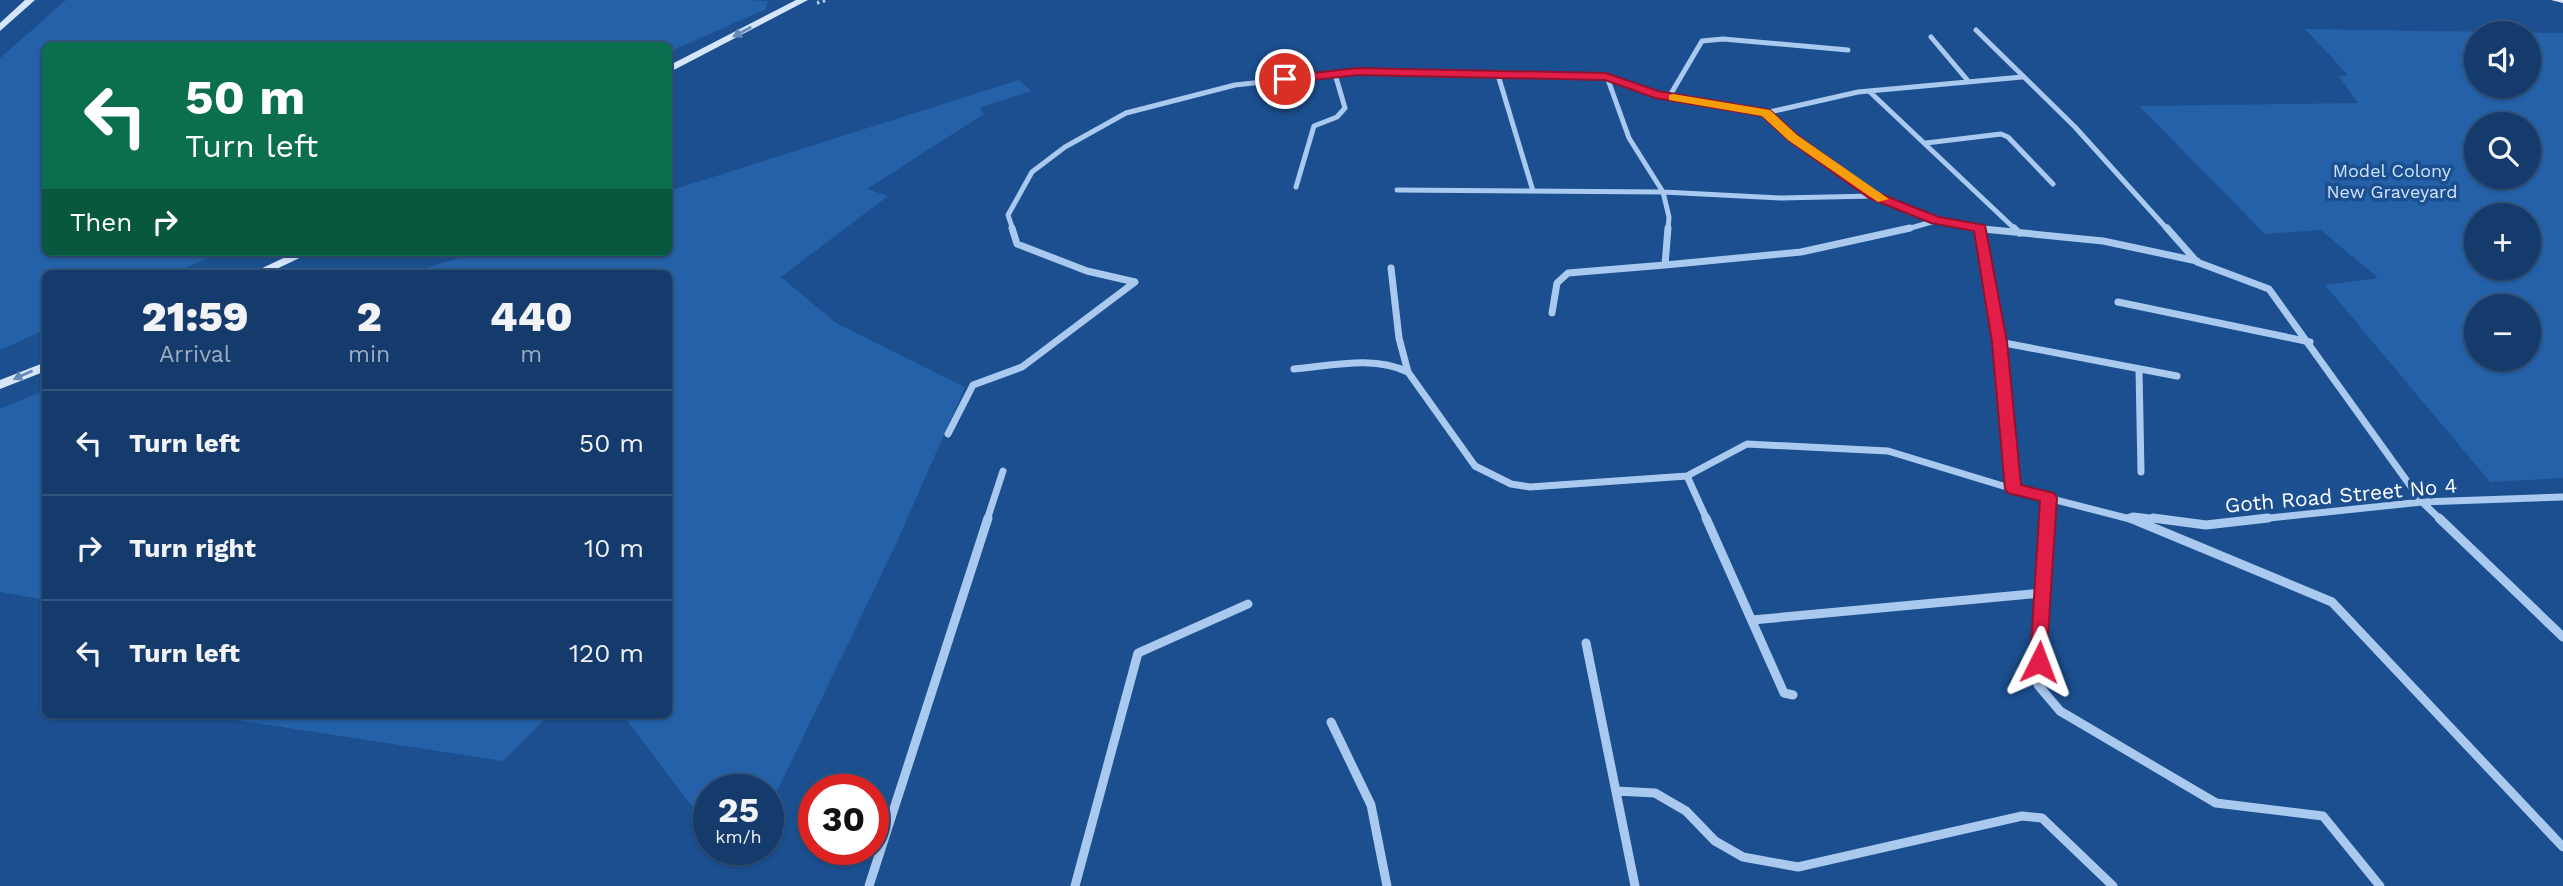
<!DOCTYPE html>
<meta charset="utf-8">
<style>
body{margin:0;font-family:"Work Sans",sans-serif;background:#214673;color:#f1f3f6;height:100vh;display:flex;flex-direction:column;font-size:26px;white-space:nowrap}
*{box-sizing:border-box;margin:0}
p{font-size:23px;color:#9dadc1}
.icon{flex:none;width:38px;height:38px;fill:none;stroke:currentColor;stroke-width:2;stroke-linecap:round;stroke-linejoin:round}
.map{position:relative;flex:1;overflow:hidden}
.drawer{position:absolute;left:42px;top:270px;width:630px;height:448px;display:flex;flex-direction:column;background:#143b6b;border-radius:10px;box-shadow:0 2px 5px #0004,0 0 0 2px #33557e}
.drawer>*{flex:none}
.guide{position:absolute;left:42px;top:42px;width:630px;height:214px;border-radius:10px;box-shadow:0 2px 5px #0004,0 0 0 2px #33557e;background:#0b6e4f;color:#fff;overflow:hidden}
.buttons{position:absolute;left:2464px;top:21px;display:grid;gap:14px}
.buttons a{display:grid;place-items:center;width:77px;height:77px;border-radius:50%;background:#143b6b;box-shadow:0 2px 5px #0004,0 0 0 2px #33557e;font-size:35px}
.speed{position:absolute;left:693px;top:774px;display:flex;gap:14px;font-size:35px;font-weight:700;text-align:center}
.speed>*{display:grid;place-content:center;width:91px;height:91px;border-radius:50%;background:#143b6b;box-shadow:0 2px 5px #0004,0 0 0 2px #33557e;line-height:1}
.speed small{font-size:18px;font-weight:400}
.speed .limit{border:10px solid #d22;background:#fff;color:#111}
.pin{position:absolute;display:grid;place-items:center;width:60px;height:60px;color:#fff;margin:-30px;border:4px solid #fff;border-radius:50%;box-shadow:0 2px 7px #0007}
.me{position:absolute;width:77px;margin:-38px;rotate:3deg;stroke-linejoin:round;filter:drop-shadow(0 0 5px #0008)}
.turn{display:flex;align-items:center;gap:24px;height:147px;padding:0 28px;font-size:32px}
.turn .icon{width:91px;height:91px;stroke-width:2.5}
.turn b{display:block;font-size:49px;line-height:60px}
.then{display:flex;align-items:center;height:66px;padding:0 28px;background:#0003;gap:14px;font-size:26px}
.eta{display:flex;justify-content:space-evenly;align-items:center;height:119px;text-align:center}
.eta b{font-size:42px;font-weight:800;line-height:49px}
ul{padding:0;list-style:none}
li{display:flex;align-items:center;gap:21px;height:105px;padding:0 28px;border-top:2px solid #33557e}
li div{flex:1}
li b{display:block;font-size:26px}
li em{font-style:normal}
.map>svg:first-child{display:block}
.green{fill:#2461a8;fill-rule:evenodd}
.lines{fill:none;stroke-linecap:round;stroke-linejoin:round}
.path{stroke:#a9c9ee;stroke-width:3.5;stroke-dasharray:2.5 3.5;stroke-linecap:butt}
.street-far2{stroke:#a9c9ee;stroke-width:5}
.street-far1{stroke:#a9c9ee;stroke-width:7}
.street{stroke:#a9c9ee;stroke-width:9}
.secondary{fill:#d6e6fa;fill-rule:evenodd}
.oneway{fill:#668bba}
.route{fill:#e11d48;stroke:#92132f;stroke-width:2}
.slow{fill:#f59e0b}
.labels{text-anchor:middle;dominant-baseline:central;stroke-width:7;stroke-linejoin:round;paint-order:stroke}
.far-park-label{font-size:18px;fill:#cfe3fa;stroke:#1b4f8f}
.street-label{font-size:21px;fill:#fff;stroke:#1b4f8f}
</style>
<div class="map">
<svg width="2563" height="886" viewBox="0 0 2563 886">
<rect width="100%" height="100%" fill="#1b4f8f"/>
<!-- green -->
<path class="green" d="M 66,0 L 748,0 L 768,1 L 766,9 L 669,52 L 668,46 L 46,46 L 46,252 L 221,252 L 174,273 L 46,273 L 45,330 L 0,350 L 0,58 Z
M 2305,29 L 2563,33 L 2563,478 L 2490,482 L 2325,285 L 2378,278 L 2321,230 L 2265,234 L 2139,106 L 2358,103 L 2339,76 L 2348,75 ZM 2529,33 L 2529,86 L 2476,86 L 2476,33 ZM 2529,124 L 2529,177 L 2476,177 L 2476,124 ZM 2529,215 L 2529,268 L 2476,268 L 2476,215 ZM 2529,306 L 2529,359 L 2476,359 L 2476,306 Z
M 1019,80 L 1031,91 L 979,108 L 984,114 L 867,189 L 888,196 L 781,277 L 836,323 L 965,387 L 896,544 L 768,810 L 768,789 L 709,789 L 709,829 L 622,714 L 668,714 L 668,273 L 411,273 L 477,252 L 668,252 L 669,191 Z
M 45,390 L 45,600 L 0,592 L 0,409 Z
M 198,714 L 550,714 L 503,761 Z"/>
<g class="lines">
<!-- path -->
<path class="path" d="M 817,3 L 827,0"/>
<!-- street-far2 -->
<path class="street-far2" d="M 1976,30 L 2075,127 L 2168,230
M 1931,37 L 1969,82
M 1498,75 L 1533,191
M 1870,92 L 2016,230
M 1669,97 L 1702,41 L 1723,39 L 1848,50
M 1765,113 L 1655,94 L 1607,77 L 1629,138 L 1663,192 L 1781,198 L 1874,196
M 1926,143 L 2001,134 L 2008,137 L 2053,184
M 1296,187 L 1314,126 L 1337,117 L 1345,108 L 1335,74
M 1397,190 L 1663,192 L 1669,217 L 1668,230
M 1013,230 L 1008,215 L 1032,172 L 1065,147 L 1126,113 L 1235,85 L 1358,72 L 1607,77
M 1904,230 L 1935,221
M 1986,230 C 1899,219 1829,169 1765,113 L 1858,92 L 2022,77"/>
<!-- street-far1 -->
<path class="street-far1" d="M 1668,228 L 1665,265 L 1801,252 L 1910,228
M 1973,228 L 2103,241 L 2197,261
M 1980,228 L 1999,342 L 2013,489
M 2014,228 L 2019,233
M 2167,228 L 2197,262 L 2269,289 L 2422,502 L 2441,520
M 1391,268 L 1399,338 L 1408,372
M 2118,302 L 2310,342
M 1552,313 L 1557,283 L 1568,273 L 1665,265
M 1999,342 L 2177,376
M 1294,369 C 1331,366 1373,355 1408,372 L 1475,466 L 1511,484 L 1530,487 L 1687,476 L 1747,444 L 1888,451 L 2013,489 L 2134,520
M 2139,369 L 2141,472
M 948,434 L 973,385 L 1022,367 L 1135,282 L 1087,271 L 1017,244 L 1012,228
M 1687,476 L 1707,520
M 2133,516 L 2167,520
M 987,520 L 1003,471
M 2048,520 L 2049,498
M 2251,520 L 2422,502 L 2563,497"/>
<!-- street -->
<path class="street" d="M 1706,518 L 1784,693 L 1793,695
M 2048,518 L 2038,685 L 2060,711 L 2216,803 L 2323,816 L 2380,886
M 2130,518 L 2332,602 L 2563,847
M 2153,518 L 2206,525 L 2268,518
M 2439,518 L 2563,637
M 1752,620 L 2043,593
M 1586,643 L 1635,886
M 1331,722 L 1371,805 L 1387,886
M 1616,791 L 1655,793 L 1686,811 L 1715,841 L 1743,857 L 1798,867 L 2022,816 L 2042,818 L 2113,886
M 869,886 L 988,518
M 1075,886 L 1138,653 L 1248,604"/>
<!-- secondary -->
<path class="secondary" d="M 25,0 L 35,0 L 0,31 L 0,23 Z
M 796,0 L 808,0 L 668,73 L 668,66 Z
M 2551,0 L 2563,0 L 2563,3 Z
M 296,252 L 312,252 L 268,273 L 252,273 Z
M 46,362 L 46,371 L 0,389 L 0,380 Z"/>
</g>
<!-- one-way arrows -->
<defs><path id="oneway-solid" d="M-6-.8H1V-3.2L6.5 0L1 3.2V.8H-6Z" transform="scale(1.75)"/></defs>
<g class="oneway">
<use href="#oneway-solid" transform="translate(742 32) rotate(152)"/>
<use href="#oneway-solid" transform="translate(23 375) rotate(156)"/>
</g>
<!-- route -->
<path class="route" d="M 1358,68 L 1606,73 L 1658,91 L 1770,110 L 1797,135 L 1878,193 L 1939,217 L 1985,225 L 2007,342 L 2021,485 L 2054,493 L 2057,498 L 2046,667 L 2039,670 L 2030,662 L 2040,501 L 2008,493 L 2005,489 L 1992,342 L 1974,231 L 1931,223 L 1869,198 L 1788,140 L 1762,116 L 1655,98 L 1605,80 L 1358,75 L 1285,83 L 1280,79 L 1285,76 Z"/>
<!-- slow -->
<path class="slow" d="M 1673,94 L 1770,110 L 1797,135 L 1889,199 L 1878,202 L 1788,140 L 1762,116 L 1669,100 L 1669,95 Z"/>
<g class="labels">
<!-- far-park labels -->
<g class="far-park-label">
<text x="2392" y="170">Model Colony<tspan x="2392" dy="21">New Graveyard</tspan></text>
</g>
<!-- street labels -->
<g class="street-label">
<text transform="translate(2341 495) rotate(-5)">Goth Road Street No 4</text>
</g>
</g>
</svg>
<div class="buttons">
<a><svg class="icon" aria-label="sound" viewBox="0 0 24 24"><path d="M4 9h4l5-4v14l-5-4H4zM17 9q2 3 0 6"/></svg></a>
<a><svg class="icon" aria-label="search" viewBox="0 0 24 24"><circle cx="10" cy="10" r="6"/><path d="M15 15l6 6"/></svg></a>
<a>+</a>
<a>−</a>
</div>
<div class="speed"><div>25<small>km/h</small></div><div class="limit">30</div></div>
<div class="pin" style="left:1285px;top:79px;background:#d93025"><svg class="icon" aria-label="arrive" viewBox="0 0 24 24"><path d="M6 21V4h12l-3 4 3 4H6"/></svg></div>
<svg class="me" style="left:2039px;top:662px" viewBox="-20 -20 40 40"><path d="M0-17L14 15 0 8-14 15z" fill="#e11d48" stroke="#fff" stroke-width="4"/></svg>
<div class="guide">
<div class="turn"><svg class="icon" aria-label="left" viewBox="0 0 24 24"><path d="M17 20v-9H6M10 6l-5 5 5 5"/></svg><div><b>50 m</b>Turn left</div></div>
<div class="then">Then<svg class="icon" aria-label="right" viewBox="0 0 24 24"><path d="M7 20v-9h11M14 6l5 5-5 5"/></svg></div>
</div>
<section class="drawer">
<div class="eta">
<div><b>21:59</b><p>Arrival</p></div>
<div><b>2</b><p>min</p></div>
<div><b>440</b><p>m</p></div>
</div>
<ul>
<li><svg class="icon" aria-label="left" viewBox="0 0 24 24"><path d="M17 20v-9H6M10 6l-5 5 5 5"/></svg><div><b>Turn left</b></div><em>50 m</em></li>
<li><svg class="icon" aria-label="right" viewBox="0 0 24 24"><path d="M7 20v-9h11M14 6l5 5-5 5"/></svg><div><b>Turn right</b></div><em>10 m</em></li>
<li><svg class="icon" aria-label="left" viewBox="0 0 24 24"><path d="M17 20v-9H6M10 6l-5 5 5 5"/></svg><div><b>Turn left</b></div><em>120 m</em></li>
</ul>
</section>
</div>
